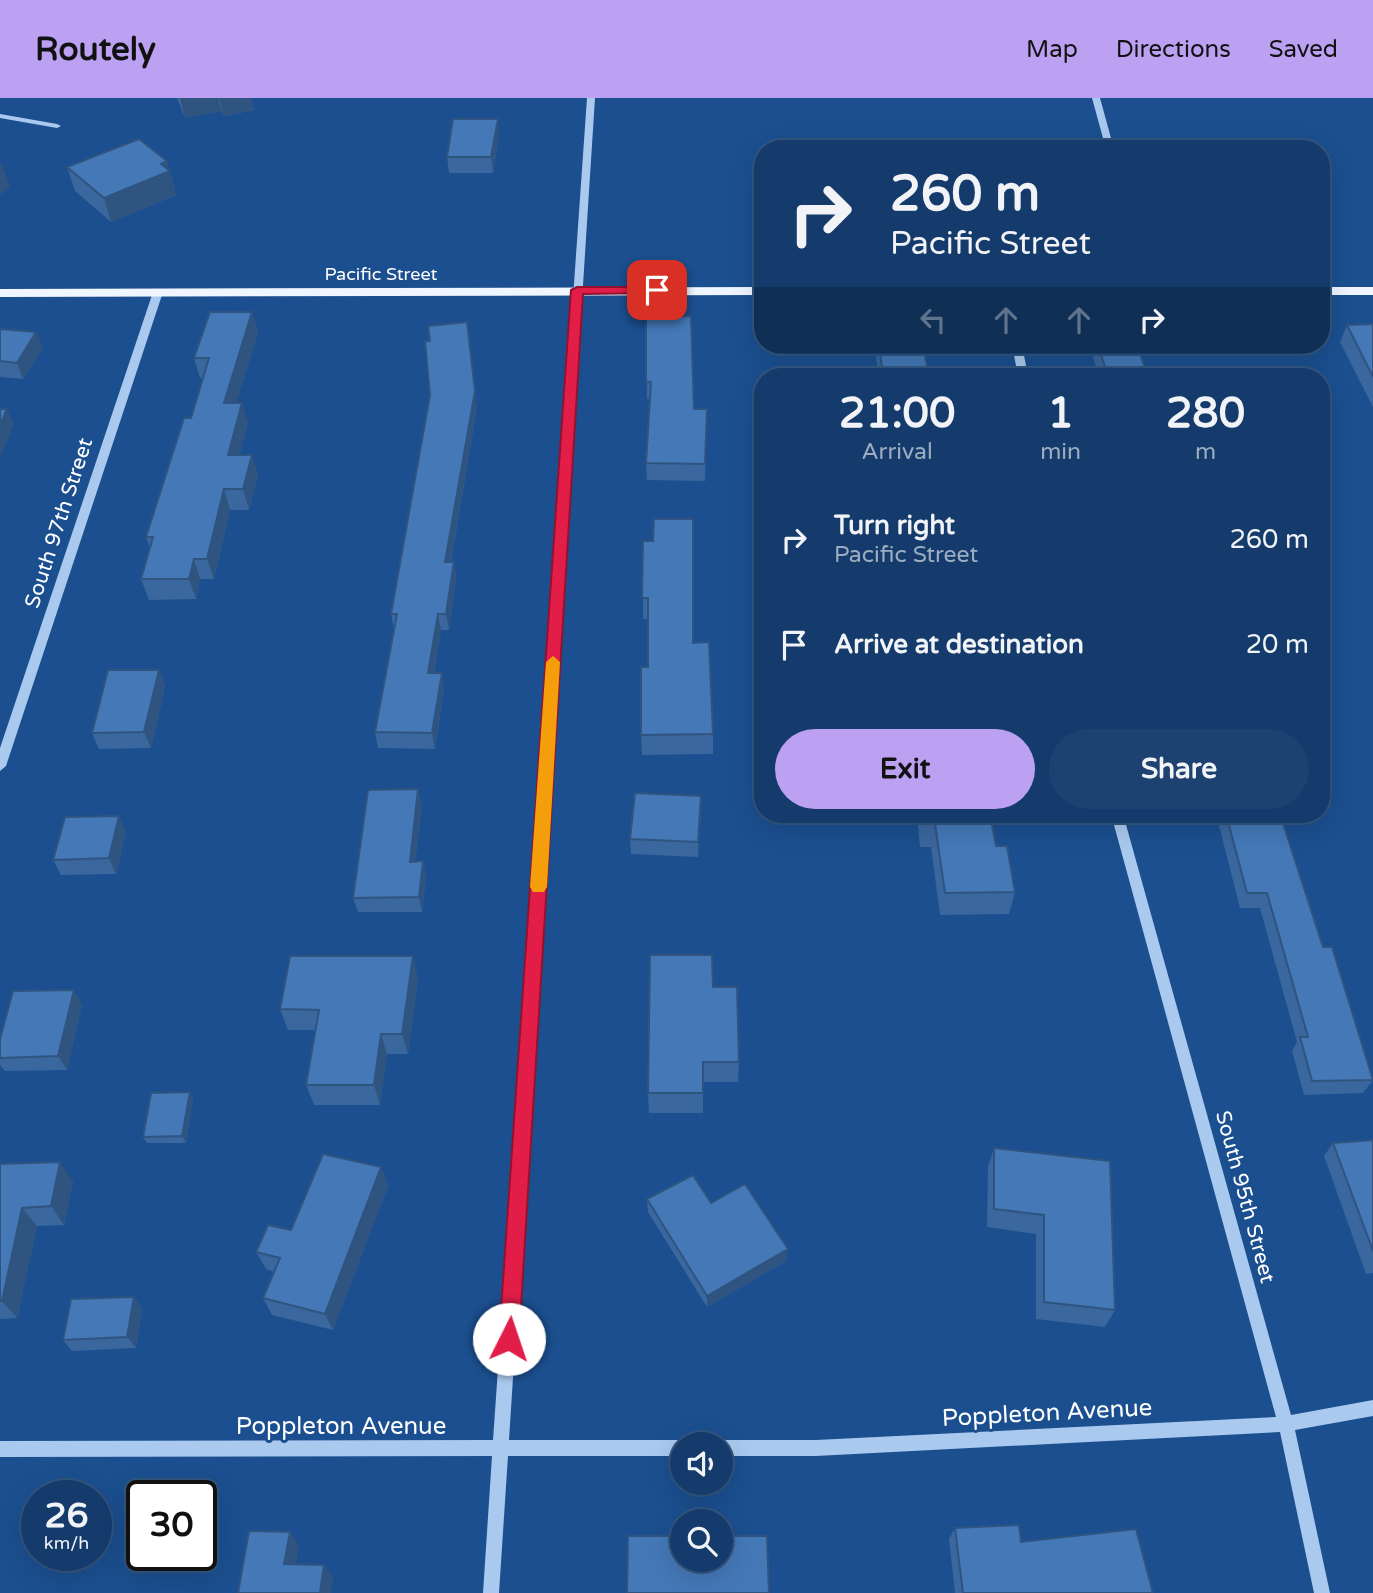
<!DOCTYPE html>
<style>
body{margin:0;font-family:"Varela Round",sans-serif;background:#1d4271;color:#f1f3f6;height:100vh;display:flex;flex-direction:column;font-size:26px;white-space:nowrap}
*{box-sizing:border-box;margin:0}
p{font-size:23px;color:#9dadc1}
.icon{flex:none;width:38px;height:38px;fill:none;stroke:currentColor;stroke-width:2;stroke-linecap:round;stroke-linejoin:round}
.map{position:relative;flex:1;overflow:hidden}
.details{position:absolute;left:754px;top:270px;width:576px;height:455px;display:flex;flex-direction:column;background:#143b6b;border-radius:28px;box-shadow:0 7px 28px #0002,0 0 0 2px #33557e}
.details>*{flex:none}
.guide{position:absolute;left:754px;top:42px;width:576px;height:214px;border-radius:28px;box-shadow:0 7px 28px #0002,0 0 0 2px #33557e;background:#143b6b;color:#f1f3f6;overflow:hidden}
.buttons{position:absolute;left:670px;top:1334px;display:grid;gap:14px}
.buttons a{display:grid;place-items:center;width:63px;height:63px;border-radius:50%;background:#143b6b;box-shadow:0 7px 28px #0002,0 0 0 2px #33557e;font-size:35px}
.speed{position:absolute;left:21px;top:1382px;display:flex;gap:14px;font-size:35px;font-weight:700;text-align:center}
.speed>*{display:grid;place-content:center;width:91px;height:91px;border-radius:50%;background:#143b6b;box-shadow:0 7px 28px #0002,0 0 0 2px #33557e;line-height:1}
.speed small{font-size:18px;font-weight:400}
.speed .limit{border:4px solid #111;border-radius:10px;background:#fff;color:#111}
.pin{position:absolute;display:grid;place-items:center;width:60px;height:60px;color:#fff;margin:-30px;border-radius:14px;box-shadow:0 4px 10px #0006}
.me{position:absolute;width:77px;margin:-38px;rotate:4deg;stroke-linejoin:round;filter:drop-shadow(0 0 5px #0008)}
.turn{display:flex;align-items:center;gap:24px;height:147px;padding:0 21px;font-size:32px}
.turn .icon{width:91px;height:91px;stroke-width:2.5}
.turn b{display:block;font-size:49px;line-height:60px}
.lanes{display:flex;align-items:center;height:66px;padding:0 21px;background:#0003;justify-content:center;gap:35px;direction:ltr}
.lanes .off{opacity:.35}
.eta{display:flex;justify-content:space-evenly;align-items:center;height:119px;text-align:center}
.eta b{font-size:42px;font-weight:700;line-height:49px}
.primary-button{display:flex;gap:14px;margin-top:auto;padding:14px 21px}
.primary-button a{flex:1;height:80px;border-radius:42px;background:#bca0f2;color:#111;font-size:28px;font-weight:700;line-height:80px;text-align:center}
.primary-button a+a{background:#1d4271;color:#f1f3f6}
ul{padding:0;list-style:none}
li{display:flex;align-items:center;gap:21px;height:105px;padding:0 21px}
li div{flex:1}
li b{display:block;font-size:26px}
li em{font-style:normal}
header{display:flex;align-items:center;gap:42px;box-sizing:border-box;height:98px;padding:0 35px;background:#bca0f2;color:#111}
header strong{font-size:33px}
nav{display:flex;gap:38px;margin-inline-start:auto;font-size:24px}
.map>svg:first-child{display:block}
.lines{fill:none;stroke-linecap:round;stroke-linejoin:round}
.minor{fill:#a9c9ee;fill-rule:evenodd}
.major{fill:#f0f6ff;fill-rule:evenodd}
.wall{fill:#3a679d}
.shaded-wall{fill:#305480}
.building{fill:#4478b7;stroke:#305480;stroke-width:2}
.route{fill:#e11d48;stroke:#92132f;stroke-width:2}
.slow{fill:#f59e0b}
.labels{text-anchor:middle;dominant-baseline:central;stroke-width:6;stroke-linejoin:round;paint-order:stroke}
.far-street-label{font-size:18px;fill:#fff;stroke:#1b4f8f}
.street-label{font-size:21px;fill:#fff;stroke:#1b4f8f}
.near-street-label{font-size:24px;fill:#fff;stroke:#1b4f8f}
</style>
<header>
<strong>Routely</strong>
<nav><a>Map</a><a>Directions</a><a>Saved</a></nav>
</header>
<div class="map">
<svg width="1373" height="1495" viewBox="0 0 1373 1495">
<rect width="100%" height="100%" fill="#1b4f8f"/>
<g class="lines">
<!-- minor -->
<path class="minor" d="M 587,0 L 595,0 L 509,1342 L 682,1342 L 688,1346 L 682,1346 L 682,1358 L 508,1358 L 499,1495 L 483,1495 L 492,1358 L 0,1359 L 0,1343 L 493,1342 Z
M 1092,0 L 1100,0 L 1114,51 L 1106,51 Z
M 0,16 L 57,26 L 61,28 L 57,30 L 0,20 Z
M 158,191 L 163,194 L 6,668 L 0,673 L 0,650 L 153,194 Z
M 1012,247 L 1022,247 L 1028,278 L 1018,278 Z
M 1111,716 L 1123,716 L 1291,1317 L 1373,1302 L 1373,1318 L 1295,1332 L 1330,1495 L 1314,1495 L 1280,1334 L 816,1358 L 721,1358 L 721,1346 L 715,1346 L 721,1342 L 816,1342 L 1276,1319 Z"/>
<!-- major -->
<path class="major" d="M 763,189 L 763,197 L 0,199 L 0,191 Z
M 1321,189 L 1373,189 L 1373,197 L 1321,197 Z"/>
</g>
<!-- wall -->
<path class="wall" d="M 177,0 L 251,0 L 254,12 L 224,18 L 222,13 L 185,20 Z
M 499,37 L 493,75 L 449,75 L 447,59 Z
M 167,63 L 176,97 L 111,124 L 75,93 L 67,69 Z
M 252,214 L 258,235 L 236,305 L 248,325 L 239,357 L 252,357 L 258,377 L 249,412 L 230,412 L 214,481 L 200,481 L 196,501 L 149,502 L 141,481 L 150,450 L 146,439 L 191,320 L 203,280 L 200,280 L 194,260 Z
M 646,219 L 694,311 L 707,311 L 705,383 L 647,382 L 646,365 L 650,301 L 647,301 Z
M 1373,226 L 1373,309 L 1340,244 L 1347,227 Z
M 0,231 L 36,234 L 43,250 L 23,281 L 0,279 Z
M 874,247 L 923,247 L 929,278 L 879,278 Z
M 1089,247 L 1137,247 L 1148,278 L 1099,278 Z
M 430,297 L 477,309 L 451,464 L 454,464 L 456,480 L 449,532 L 441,532 L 434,575 L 444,591 L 435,651 L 378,650 L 375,634 L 394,531 L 391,516 Z
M 643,443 L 693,545 L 713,636 L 713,656 L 642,657 L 641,637 L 648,569 L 648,521 L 643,521 Z
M 159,572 L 165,588 L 151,650 L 99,651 L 92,635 Z
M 422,707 L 415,763 L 423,763 L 426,778 L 422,814 L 358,814 L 353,800 Z
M 701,713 L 698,759 L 631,756 L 630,741 Z
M 917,716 L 990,716 L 996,748 L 1015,794 L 1009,816 L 940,817 L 931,749 L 920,749 Z
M 1219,716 L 1280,716 L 1323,849 L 1373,982 L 1363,995 L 1304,997 L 1292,953 L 1297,944 L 1260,810 L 1240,810 L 1217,720 Z
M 126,733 L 116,776 L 61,777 L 53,762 Z
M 418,880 L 408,956 L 387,956 L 380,1007 L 314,1007 L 306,987 L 315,932 L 288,932 L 280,911 Z
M 713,889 L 739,964 L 738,984 L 703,984 L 703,1015 L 649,1015 L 648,995 Z
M 82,906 L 67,972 L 5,973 L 0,967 L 0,941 Z
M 193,1000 L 186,1045 L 147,1045 L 143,1039 Z
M 1373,1042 L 1373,1175 L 1366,1176 L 1324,1058 L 1333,1045 Z
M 994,1050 L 1115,1212 L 1105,1229 L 1036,1221 L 1036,1136 L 987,1129 L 988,1069 Z
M 0,1066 L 73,1083 L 64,1127 L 37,1128 L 17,1220 L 0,1221 Z
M 381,1069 L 388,1088 L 333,1232 L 272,1217 L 263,1200 L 274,1174 L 266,1171 L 256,1154 L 291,1132 Z
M 647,1101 L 786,1163 L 707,1209 L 648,1114 Z
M 134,1199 L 142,1211 L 136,1250 L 72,1253 L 63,1242 Z
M 955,1430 L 1021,1444 L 1153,1495 L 955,1495 L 949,1441 Z"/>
<!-- shaded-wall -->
<path class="shaded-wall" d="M 180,0 L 218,0 L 222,13 L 185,20 Z
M 219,0 L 251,0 L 254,12 L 224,18 Z
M 498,21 L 499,37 L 493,75 L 491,59 Z
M 167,63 L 176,97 L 111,124 L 104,100 L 161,66 Z
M 2,66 L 10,89 L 0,97 L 0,67 Z
M 252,214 L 258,235 L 230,325 L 224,305 Z
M 467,224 L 477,309 L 448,480 L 445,464 Z
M 36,234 L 43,250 L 23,281 L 17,265 Z
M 242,305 L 248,325 L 233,377 L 228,357 Z
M 7,311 L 14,327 L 0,360 L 0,327 Z
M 252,357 L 258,377 L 249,412 L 243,391 Z
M 224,391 L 230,412 L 214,481 L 207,461 Z
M 194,461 L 200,481 L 196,501 L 189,481 Z
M 454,464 L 456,480 L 449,532 L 446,516 Z
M 438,516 L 441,532 L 431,591 L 428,575 Z
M 159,572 L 165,588 L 151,650 L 144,634 Z
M 442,575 L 444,591 L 435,651 L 432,635 Z
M 418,691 L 422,707 L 413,779 L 410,764 Z
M 701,698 L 701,713 L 698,759 L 698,744 Z
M 119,718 L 126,733 L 116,776 L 109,760 Z
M 423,763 L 426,778 L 422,814 L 419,799 Z
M 413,858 L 418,880 L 408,956 L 402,936 Z
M 74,892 L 82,906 L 67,972 L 58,958 Z
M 381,936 L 387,956 L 380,1007 L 374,987 Z
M 190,994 L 193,1000 L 186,1045 L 182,1038 Z
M 60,1064 L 73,1083 L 64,1127 L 51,1108 Z
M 381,1069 L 388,1088 L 333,1232 L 325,1216 Z
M 22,1110 L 37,1128 L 17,1220 L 2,1203 Z
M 788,1151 L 786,1163 L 707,1209 L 707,1198 Z
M 134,1199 L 142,1211 L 136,1250 L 127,1239 Z
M 290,1434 L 299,1447 L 294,1478 L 284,1466 Z
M 324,1467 L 333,1479 L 331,1495 L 320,1495 Z"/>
<!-- building -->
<path class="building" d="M 453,21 L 498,21 L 491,59 L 447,59 Z
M 139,41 L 167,63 L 161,66 L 170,73 L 104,100 L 67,69 Z
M 210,214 L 252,214 L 224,305 L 242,305 L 228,357 L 252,357 L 243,391 L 224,391 L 207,461 L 194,461 L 189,481 L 141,481 L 153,439 L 146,439 L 184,320 L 191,320 L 209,260 L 194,260 Z
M 691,218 L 694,311 L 707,311 L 705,366 L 646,365 L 651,284 L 646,284 L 646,219 Z
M 467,224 L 475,293 L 445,464 L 454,464 L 446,516 L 438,516 L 428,575 L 442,575 L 432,635 L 375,634 L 397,516 L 391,516 L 430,297 L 425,243 L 430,243 L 428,228 Z
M 1373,226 L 1373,279 L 1347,227 Z
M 0,231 L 36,234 L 17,265 L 0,263 Z
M 879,247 L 923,247 L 929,278 L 883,278 Z
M 1098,247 L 1137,247 L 1148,278 L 1108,278 Z
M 0,311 L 7,311 L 0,327 Z
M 654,421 L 693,421 L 693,545 L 709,544 L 713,636 L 641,637 L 641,569 L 648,569 L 648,500 L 642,500 L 643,443 L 653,443 Z
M 108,572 L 159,572 L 144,634 L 92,635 Z
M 418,691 L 410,764 L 423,763 L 419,799 L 353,800 L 368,692 Z
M 635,695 L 701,698 L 698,744 L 630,741 Z
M 923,716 L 990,716 L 996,748 L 1007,748 L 1015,794 L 945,795 L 935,726 L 925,726 Z
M 1226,716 L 1280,716 L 1323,849 L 1332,849 L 1373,982 L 1312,983 L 1300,939 L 1308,939 L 1267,795 L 1247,795 Z
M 119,718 L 109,760 L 53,762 L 65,719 Z
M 650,857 L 712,857 L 713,889 L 737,889 L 739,964 L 703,964 L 703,995 L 648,995 Z
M 290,858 L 413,858 L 402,936 L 381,936 L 374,987 L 306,987 L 319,912 L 280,911 Z
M 74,892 L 58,958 L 0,960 L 0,941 L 13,893 Z
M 190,994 L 182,1038 L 143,1039 L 151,995 Z
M 1373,1042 L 1373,1153 L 1333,1045 Z
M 994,1050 L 1110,1063 L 1115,1212 L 1044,1204 L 1044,1117 L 994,1111 Z
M 323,1056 L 381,1069 L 325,1216 L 263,1200 L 280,1160 L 256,1154 L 268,1127 L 291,1132 Z
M 60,1064 L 51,1108 L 22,1110 L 2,1203 L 0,1203 L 0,1066 Z
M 693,1077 L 711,1105 L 745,1086 L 788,1151 L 707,1198 L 647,1101 Z
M 134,1199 L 127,1239 L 63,1242 L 71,1201 Z
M 1019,1427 L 1021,1444 L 1136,1431 L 1153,1495 L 963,1495 L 955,1430 Z
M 249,1433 L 290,1434 L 284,1466 L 324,1467 L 320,1495 L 238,1495 Z
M 628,1438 L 682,1438 L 682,1461 L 721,1461 L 721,1438 L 767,1438 L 769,1495 L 627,1495 Z"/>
<!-- route -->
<path class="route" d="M 657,189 L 661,190 L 661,195 L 583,196 L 519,1241 L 516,1247 L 509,1250 L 502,1247 L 499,1241 L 571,192 L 577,189 Z"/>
<!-- slow -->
<path class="slow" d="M 553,558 L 560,564 L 547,789 L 544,794 L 533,794 L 530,789 L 546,564 Z"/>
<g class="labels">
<!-- far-street labels -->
<g class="far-street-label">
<text x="381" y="176">Pacific Street</text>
</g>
<!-- street labels -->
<g class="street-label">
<text transform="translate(59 425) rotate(-72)">South 97th Street</text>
<text transform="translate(1245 1099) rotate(75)">South 95th Street</text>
</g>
<!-- near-street labels -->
<g class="near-street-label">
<text transform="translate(1047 1315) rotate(-3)">Poppleton Avenue</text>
<text x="341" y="1328">Poppleton Avenue</text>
</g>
</g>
</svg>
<div class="buttons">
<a><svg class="icon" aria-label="sound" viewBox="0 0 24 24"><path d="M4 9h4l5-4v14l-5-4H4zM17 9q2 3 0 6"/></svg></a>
<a><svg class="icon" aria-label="search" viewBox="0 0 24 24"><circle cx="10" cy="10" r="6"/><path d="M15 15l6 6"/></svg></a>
</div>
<div class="speed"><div>26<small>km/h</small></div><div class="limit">30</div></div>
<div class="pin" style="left:657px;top:192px;background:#d93025"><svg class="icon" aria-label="arrive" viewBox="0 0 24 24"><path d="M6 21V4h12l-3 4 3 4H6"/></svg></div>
<svg class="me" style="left:509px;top:1241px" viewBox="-20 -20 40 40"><circle r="19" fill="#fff"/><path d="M0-13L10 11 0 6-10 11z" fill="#e11d48"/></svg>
<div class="guide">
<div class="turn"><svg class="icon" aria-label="right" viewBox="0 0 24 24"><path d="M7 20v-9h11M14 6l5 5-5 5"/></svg><div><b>260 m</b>Pacific Street</div></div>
<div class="lanes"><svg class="icon off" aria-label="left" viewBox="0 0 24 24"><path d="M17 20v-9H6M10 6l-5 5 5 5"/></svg><svg class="icon off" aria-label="ahead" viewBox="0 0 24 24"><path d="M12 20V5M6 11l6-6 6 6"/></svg><svg class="icon off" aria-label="ahead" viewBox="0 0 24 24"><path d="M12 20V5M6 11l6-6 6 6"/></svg><svg class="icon" aria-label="right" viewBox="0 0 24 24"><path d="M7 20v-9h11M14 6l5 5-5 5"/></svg></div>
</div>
<section class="details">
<div class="eta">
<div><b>21:00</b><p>Arrival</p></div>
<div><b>1</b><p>min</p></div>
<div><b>280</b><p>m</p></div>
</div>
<ul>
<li><svg class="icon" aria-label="right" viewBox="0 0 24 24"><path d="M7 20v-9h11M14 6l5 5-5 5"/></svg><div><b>Turn right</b><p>Pacific Street</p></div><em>260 m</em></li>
<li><svg class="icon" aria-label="arrive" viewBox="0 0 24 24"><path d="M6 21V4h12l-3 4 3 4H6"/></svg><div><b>Arrive at destination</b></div><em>20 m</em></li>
</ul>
<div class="primary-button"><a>Exit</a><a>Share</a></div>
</section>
</div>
